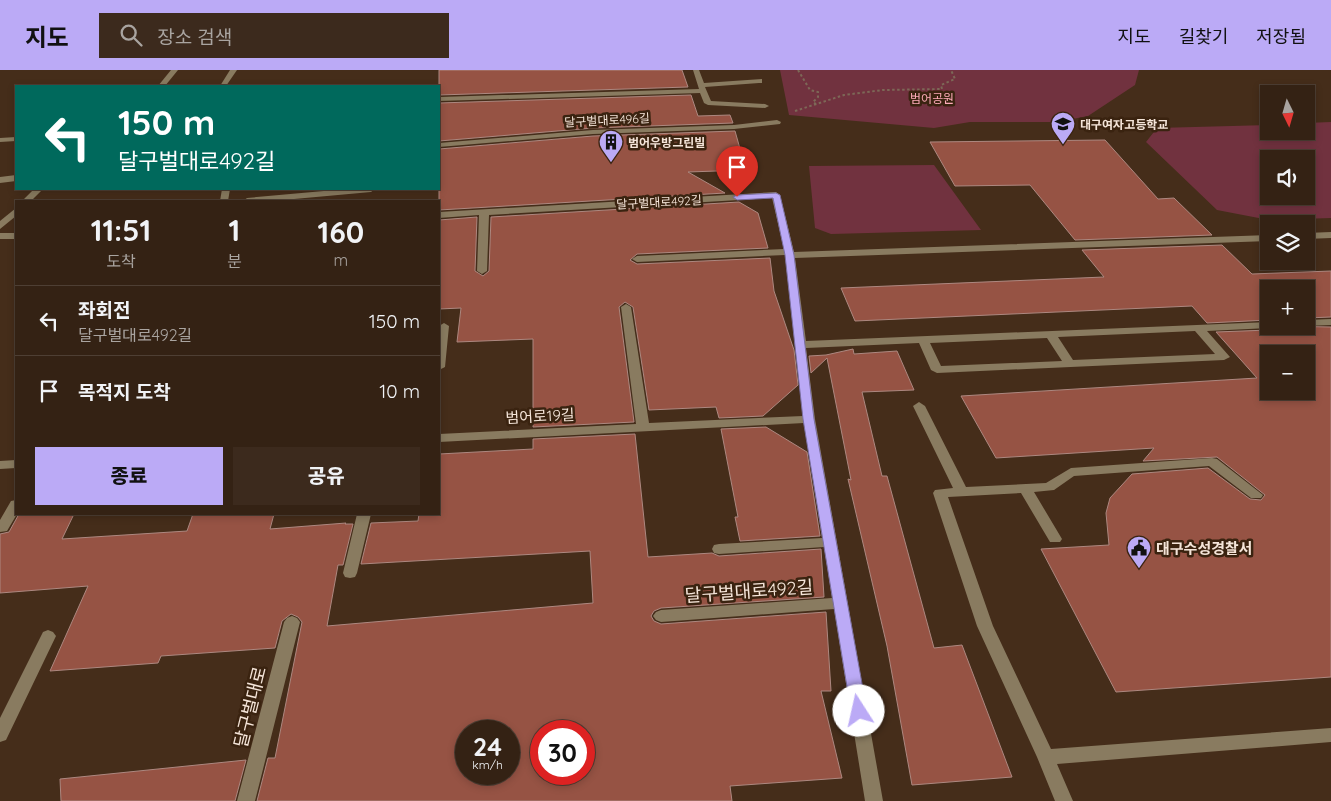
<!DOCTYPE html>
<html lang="ko">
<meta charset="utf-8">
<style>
body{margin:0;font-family:Quicksand,"Noto Sans KR",sans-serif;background:#3c2a1d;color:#f1f3f6;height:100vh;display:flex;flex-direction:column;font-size:19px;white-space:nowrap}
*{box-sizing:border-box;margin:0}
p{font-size:16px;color:#a9a4a0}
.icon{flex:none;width:28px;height:28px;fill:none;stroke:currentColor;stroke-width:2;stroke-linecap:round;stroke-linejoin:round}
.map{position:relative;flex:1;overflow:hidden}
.panel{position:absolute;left:15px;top:130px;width:425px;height:315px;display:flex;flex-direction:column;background:#342214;border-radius:0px;box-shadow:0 2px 8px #0003,0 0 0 1px #4e3f34}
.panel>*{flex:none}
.guide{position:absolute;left:15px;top:15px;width:425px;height:105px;border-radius:0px;box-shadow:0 2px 8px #0003,0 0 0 1px #4e3f34;background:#00695c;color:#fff;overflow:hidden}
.needle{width:32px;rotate:175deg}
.buttons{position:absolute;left:1260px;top:15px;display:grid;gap:10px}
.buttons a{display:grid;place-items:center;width:55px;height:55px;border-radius:0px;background:#342214;box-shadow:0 2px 8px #0003,0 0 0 1px #4e3f34;font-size:25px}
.speed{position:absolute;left:455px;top:650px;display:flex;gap:10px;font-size:25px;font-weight:700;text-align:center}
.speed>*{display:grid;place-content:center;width:65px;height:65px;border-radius:50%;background:#342214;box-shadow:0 2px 8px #0003,0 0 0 1px #4e3f34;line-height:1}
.speed small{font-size:12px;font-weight:400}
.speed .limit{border:8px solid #d22;background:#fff;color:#111}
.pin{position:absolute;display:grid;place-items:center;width:42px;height:42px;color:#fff;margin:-51px -21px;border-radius:50% 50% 50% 0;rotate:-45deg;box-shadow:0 0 5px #0007}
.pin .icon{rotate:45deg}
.me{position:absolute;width:55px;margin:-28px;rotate:350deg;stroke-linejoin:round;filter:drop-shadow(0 0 4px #0008)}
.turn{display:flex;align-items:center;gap:18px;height:105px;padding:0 20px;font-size:22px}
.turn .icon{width:65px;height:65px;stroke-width:2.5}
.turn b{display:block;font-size:35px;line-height:42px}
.eta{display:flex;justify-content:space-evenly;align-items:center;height:85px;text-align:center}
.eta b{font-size:30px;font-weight:800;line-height:35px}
.button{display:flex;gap:10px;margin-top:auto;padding:10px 20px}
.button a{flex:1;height:58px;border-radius:0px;background:#bbaaf6;color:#111;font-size:20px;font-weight:800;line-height:58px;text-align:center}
.button a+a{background:#3c2a1d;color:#f1f3f6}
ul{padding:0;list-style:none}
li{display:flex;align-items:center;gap:15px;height:70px;padding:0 20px;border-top:1px solid #4e3f34}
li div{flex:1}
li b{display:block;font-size:19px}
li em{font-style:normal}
header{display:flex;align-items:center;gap:30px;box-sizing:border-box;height:70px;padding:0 25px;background:#bbaaf6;color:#111}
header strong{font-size:24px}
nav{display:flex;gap:28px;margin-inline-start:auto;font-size:18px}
.search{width:350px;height:45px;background:#3c2a1d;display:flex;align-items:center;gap:12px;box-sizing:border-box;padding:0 18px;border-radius:0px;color:#a9a4a0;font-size:19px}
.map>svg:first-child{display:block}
.green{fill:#71323f;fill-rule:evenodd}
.building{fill:#965344;stroke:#ad8880;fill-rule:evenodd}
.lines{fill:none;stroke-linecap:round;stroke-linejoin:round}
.path{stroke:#7d6857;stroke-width:2;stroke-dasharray:2.5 2.5;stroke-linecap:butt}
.minor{fill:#897b60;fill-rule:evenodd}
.route{fill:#bbaaf6;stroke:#7a6ea0}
.labels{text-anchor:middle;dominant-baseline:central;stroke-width:5;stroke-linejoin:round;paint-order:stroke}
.far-park-label{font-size:12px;fill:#feabb9;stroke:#3a2310}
.far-street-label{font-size:12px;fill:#f5e5d9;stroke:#3a2310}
.far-poi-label{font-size:12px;font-weight:bold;fill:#f5e5d9;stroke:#3a2310;text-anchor:start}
.street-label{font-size:15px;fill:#f5e5d9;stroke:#3a2310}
.poi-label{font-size:15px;font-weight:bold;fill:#f5e5d9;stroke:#3a2310;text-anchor:start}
.near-street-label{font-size:18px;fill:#f5e5d9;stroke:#3a2310}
</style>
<header>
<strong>지도</strong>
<div class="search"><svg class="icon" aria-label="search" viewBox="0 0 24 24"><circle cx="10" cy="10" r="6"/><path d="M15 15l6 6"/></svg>장소 검색</div>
<nav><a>지도</a><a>길찾기</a><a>저장됨</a></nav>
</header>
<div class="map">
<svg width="1331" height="731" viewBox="0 0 1331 731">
<rect width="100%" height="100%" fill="#452d1a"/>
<!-- green -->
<path class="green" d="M 780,0 L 1139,0 L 1135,15 L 1088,46 L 1057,52 L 970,52 L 934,58 L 789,45 Z
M 1331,52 L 1331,148 L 1269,150 L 1217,140 L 1146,72 L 1157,58 L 1269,55 L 1269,61 L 1306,61 L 1306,53 ZM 1269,89 L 1306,89 L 1306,126 L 1269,126 Z
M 934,95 L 981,160 L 831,164 L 815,158 L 809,96 Z"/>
<!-- building -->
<path class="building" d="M 439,0 L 682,0 L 688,17 L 439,25 Z
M 691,25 L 698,46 L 730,45 L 733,53 L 593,58 L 439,71 L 439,33 Z
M 735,61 L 746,100 L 688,102 L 725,123 L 439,140 L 439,79 L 593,66 Z
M 1105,70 L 1158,129 L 1174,128 L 1212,165 L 1075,170 L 1030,115 L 955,116 L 930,72 Z
M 739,132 L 758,143 L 768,178 L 637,184 L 630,190 L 637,194 L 770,188 L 774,221 L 794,280 L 798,315 L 763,346 L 719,348 L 716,337 L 649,340 L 633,237 L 625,232 L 619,237 L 634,352 L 533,357 L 533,269 L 457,272 L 461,238 L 439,239 L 439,150 L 477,147 L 475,201 L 483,206 L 489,201 L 491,147 Z
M 1222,175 L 1252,204 L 1331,201 L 1331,247 L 1306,248 L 1306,219 L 1269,219 L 1269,250 L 1207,253 L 1192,236 L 855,251 L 841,218 L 1104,207 L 1082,180 Z
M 1276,256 L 1331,257 L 1331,607 L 1116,622 L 1041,479 L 1109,475 L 1106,443 L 1110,428 L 1132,404 L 1208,398 L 1250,429 L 1261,430 L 1265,425 L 1217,387 L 1143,391 L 1154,378 L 996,388 L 961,326 L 1257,308 L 1216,262 L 1269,260 ZM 1269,284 L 1306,284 L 1306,321 L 1269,321 Z
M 853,279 L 854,284 L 897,281 L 914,320 L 862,322 L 882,406 L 887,406 L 934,578 L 962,575 L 1012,707 L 912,715 L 887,576 L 848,409 L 851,410 L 827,288 L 811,303 L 809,286 L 826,285 Z
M 766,357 L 807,382 L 820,466 L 740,471 L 735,447 L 738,447 L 721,359 Z
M 635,364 L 648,487 L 712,483 L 719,486 L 821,479 L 824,527 L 661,538 L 654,541 L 651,546 L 654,551 L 661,554 L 826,542 L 831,621 L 821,621 L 842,708 L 730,716 L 732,731 L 257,731 L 268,688 L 275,688 L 302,552 L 298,547 L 291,544 L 282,551 L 275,578 L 161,586 L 158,593 L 50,601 L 88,516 L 0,523 L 0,464 L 9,462 L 19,444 L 74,444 L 62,469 L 187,461 L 193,444 L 274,444 L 270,459 L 346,453 L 345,454 L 353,454 L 343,495 L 338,495 L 327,556 L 593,533 L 590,481 L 361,494 L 371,453 L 418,451 L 419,444 L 439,444 L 439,384 L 533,379 L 533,369 ZM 466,661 L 509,661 L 509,704 L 466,704 ZM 541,661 L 584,661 L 584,704 L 541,704 Z
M 246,690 L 235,731 L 61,731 L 60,709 Z"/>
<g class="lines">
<!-- path -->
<path class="path" d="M 798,0 L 810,20 L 818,22 L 818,27 L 813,32 L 816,34
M 795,41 L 844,25 L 883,20 L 942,19 L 941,15 L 955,9 L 951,0"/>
<!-- minor -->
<path class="minor" d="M 171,0 L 178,0 L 165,16 L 158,16 Z
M 230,0 L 237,0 L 226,16 L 220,16 Z
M 693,0 L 699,0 L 704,13 L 762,9 L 762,13 L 759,13 L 705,17 L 711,31 L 765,34 L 769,36 L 765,38 L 708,35 L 704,33 L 700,23 L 439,31 L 439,27 L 699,19 Z
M 777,50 L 781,52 L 780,54 L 734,59 L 593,64 L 439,77 L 439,73 L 593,60 L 734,55 Z
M 16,67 L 16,71 L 0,72 L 0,68 Z
M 16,105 L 16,111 L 0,113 L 0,107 Z
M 34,119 L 43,119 L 31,131 L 22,131 Z
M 222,119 L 230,119 L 228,131 L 220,131 Z
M 346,119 L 375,119 L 371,122 L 272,131 L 243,131 L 247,128 Z
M 776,122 L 780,125 L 794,182 L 1269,165 L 1269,171 L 795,188 L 806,271 L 1269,252 L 1269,256 L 1274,256 L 1269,258 L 1207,261 L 1230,287 L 1224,290 L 937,303 L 931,300 L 919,273 L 806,278 L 815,349 L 883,731 L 865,731 L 834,539 L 661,552 L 656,550 L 653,546 L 656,542 L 661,540 L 832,528 L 824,477 L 719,484 L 714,483 L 712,479 L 714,475 L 719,474 L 822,468 L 804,353 L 439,372 L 439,364 L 636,354 L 621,237 L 626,234 L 631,237 L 649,353 L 803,346 L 785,185 L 637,192 L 632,189 L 637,186 L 784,179 L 772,128 L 489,145 L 487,201 L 482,204 L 477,201 L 479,145 L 439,148 L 439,142 ZM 1195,261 L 1215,284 L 1073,290 L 1058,267 ZM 1047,268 L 1062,291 L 941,296 L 930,273 Z
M 16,138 L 16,146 L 0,159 L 0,151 Z
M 1331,162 L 1331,168 L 1306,169 L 1306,163 Z
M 0,163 L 16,163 L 16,169 L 0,169 Z
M 1331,249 L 1331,255 L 1306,256 L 1306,250 Z
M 444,253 L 449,256 L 445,297 L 439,300 L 439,256 Z
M 919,332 L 925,336 L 966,417 L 1046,413 L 1071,398 L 1212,388 L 1217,389 L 1263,425 L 1261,428 L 1251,428 L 1209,396 L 1074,406 L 1054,420 L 1034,422 L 1062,469 L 1060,472 L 1050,472 L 1021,423 L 948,427 L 993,556 L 1051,679 L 1331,658 L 1331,672 L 1057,694 L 1073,731 L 1055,731 L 1037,687 L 977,556 L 933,423 L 935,420 L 953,418 L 913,336 Z
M 16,390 L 16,398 L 0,399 L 0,391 Z
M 16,430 L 17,444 L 7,461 L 0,462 L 0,450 L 11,431 Z
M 357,444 L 371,444 L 357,503 L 355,507 L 350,508 L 345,507 L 343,503 Z
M 292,546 L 297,548 L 300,552 L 255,731 L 237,731 L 284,552 L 287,548 Z
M 48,560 L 53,562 L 56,566 L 6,670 L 0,672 L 0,648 L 43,562 Z"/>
</g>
<!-- route -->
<path class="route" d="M 776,123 L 780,125 L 794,185 L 814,349 L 867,641 L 864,645 L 859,647 L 854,645 L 851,641 L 803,349 L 785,185 L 773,128 L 737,130 L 733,127 L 737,125 Z"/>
<!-- icons -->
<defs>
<symbol id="school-pin" viewBox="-11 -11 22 30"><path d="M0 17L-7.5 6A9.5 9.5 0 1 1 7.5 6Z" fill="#bbaaf6" stroke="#3a2310"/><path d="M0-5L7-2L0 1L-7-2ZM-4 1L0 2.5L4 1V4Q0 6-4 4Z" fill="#111"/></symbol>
<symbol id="building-pin" viewBox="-11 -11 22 30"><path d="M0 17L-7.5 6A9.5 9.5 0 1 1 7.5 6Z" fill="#bbaaf6" stroke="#3a2310"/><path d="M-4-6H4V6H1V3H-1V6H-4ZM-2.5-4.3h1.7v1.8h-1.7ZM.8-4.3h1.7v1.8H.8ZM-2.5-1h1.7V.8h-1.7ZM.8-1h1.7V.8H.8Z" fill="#111"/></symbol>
<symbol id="civic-pin" viewBox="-11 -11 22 30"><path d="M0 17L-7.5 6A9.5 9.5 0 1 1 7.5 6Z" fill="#bbaaf6" stroke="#3a2310"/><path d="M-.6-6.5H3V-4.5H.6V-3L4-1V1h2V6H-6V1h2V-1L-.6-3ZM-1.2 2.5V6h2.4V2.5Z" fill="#111"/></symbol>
</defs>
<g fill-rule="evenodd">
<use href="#school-pin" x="1049" y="40" width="28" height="38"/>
<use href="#building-pin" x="597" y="58" width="28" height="38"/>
<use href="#civic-pin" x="1125" y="464" width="28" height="38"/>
</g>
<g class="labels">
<!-- far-park labels -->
<g class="far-park-label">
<text x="932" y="28">범어공원</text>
</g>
<!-- far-street labels -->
<g class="far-street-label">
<text transform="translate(607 50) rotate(-3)">달구벌대로496길</text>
<text transform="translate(659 132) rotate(-3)">달구벌대로492길</text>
</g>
<!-- far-poi labels -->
<g class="far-poi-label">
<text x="1080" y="54">대구여자고등학교</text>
<text x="628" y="72">범어우방그린빌</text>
</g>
<!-- street labels -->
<g class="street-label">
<text transform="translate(540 346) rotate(-3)">범어로19길</text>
</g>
<!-- poi labels -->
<g class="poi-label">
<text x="1156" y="478">대구수성경찰서</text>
</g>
<!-- near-street labels -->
<g class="near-street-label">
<text transform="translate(749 521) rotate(-4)">달구벌대로492길</text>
<text transform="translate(250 637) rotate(-76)">달구벌대로</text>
</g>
</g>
</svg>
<div class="buttons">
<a><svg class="needle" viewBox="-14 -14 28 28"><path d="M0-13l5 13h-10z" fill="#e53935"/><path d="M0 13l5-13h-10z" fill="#a9a4a0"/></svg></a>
<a><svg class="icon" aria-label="sound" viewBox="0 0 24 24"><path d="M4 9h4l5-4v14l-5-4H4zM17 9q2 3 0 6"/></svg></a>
<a><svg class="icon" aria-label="layers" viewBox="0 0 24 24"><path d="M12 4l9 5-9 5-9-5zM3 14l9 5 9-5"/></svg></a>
<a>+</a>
<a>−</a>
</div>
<div class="speed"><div>24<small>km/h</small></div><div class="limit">30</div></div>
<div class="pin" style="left:737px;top:127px;background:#d93025"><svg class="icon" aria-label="arrive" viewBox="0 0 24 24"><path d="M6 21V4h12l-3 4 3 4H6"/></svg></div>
<svg class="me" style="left:859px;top:641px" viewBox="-20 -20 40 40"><circle r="19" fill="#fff"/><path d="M0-13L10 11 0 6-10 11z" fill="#bbaaf6"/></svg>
<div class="guide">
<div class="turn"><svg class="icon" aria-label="left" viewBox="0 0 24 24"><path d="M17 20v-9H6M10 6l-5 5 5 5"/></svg><div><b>150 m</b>달구벌대로492길</div></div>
</div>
<section class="panel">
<div class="eta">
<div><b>11:51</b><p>도착</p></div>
<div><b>1</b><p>분</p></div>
<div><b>160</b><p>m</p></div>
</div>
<ul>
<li><svg class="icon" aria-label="left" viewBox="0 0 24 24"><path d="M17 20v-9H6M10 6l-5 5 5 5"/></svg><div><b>좌회전</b><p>달구벌대로492길</p></div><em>150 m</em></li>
<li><svg class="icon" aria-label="arrive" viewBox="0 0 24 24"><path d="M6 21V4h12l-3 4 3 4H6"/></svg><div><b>목적지 도착</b></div><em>10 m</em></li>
</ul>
<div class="button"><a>종료</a><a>공유</a></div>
</section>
</div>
